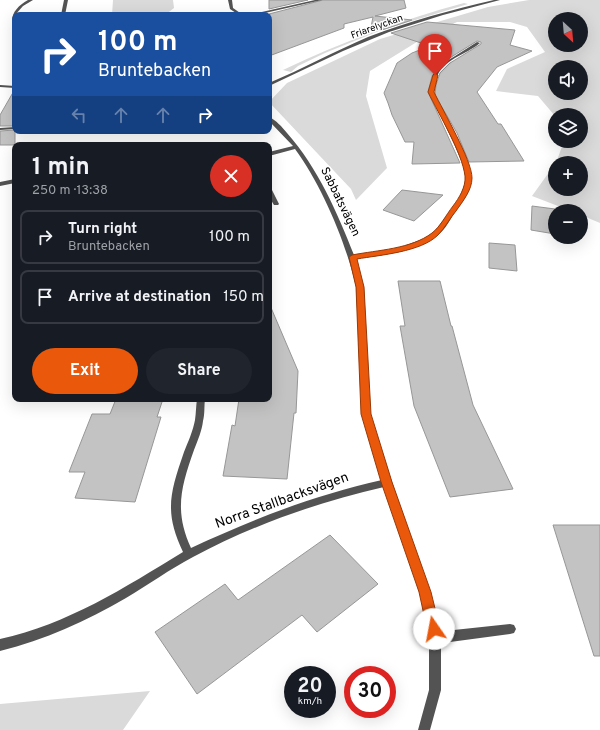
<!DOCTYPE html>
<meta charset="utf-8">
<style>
body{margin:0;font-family:Overpass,sans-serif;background:#20242c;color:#f1f3f6;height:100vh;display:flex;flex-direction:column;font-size:15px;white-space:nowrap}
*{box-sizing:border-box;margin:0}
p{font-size:13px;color:#9ea1a6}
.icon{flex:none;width:22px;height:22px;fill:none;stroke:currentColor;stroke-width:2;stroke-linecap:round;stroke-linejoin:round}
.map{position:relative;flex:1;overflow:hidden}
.side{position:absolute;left:12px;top:142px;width:260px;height:260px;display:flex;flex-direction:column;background:#171b24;border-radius:8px;box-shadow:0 4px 16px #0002}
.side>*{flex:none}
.hud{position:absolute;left:12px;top:12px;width:260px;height:122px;border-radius:8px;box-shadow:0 4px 16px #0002;background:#1a4fa0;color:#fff;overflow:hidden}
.needle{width:26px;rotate:154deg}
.controls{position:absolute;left:548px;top:12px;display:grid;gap:8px}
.controls a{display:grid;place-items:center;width:40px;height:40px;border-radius:50%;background:#171b24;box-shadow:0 4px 16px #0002;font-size:20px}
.speed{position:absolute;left:284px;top:666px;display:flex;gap:8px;font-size:20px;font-weight:700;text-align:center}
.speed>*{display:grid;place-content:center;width:52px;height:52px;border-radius:50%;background:#171b24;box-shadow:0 4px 16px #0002;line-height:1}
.speed small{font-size:10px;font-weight:400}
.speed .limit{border:6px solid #d22;background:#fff;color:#111}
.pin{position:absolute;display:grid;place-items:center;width:34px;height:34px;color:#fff;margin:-41px -17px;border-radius:50% 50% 50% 0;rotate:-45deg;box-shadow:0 0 4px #0007}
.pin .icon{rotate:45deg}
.me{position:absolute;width:44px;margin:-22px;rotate:348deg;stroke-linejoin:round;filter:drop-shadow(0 0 3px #0008)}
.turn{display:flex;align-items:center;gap:14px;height:84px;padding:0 20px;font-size:18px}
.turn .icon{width:52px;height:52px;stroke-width:2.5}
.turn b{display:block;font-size:28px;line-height:34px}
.lanes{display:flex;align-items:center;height:38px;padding:0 20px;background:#0003;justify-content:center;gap:20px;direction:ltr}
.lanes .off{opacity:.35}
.round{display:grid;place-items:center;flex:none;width:42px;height:42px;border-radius:21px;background:#20242c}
.summary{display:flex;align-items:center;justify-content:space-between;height:68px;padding:0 20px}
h1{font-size:24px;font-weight:700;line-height:30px}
.button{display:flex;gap:8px;margin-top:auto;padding:8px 20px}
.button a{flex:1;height:46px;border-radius:24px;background:#ea580c;color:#fff;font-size:16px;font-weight:700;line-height:46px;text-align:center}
.button a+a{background:#20242c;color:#f1f3f6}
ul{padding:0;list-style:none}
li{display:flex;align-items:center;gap:12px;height:54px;margin:0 8px 6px;padding:0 12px;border:2px solid #363941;border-radius:8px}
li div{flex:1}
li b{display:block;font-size:15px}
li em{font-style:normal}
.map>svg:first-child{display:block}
.green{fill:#dadada;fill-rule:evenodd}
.building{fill:#c3c3c3;stroke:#979797}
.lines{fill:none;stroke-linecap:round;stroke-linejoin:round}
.service{fill:#535353;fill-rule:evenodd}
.minor{fill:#535353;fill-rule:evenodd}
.tertiary{fill:#535353;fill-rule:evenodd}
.route{fill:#ea580c;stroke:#983908}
.labels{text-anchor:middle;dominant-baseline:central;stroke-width:3;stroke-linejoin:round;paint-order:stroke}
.far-street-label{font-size:10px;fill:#000;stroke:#fff}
.street-label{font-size:12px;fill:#000;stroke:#fff}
.near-street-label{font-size:14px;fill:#000;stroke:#fff}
</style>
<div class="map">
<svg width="600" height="730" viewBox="0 0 600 730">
<rect width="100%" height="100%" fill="#fff"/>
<!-- green -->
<path class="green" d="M 113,0 L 173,0 L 174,8 L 165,15 L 112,15 Z
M 529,0 L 600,0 L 600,223 L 581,215 L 581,211 L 571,211 L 532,196 L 555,164 L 555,189 L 581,189 L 581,163 L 556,163 L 564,141 L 581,141 L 581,115 L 555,116 L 538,96 L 496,91 L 507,69 L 545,52 L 527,27 L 510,22 L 457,22 L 420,40 L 370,71 L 366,96 L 387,168 L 356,200 L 351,189 L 269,102 L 287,83 L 380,39 L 488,7 ZM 555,19 L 581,19 L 581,45 L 555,45 ZM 555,67 L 581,67 L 581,93 L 555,93 Z
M 464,3 L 468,4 L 379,31 L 325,53 L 298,66 L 291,72 L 283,70 C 342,42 401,20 464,3 Z
M 150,691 L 123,730 L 0,730 L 0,704 Z"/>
<!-- building -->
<path class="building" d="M 269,0 L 308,0 L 269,9 Z
M 323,0 L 404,0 L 406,8 L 375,16 L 412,20 L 382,30 L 371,27 L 373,17 L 344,24 L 344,28 L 269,56 L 269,14 Z
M 427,22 L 515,30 L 510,45 L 532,51 L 497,67 L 477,92 L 498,124 L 501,124 L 524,161 L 469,162 L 457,133 L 435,95 L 436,85 L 440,73 L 450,63 L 481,44 L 481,42 L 477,41 L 440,64 L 432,76 L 428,92 L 460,163 L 412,164 L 414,142 L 405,142 L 392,115 L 388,103 L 384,93 L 397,63 L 412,53 L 430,46 L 391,33 Z
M 15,89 L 15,126 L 0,126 L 0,115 Z
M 15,130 L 15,145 L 0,145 L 0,131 Z
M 402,190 L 443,195 L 414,221 L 383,210 Z
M 532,206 L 555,209 L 555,234 L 531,230 Z
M 489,243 L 515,245 L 517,271 L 489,268 Z
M 398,281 L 440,281 L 451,326 L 452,326 L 473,405 L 513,489 L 450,497 L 414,406 L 400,326 L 405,326 Z
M 269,303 L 298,371 L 296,413 L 294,413 L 287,479 L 223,476 L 232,425 L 235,426 L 239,399 L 269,399 Z
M 116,399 L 163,399 L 157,417 L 161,417 L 135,502 L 75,498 L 85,472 L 69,472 L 92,414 L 110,414 Z
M 553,525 L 600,525 L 600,656 L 594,656 Z
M 330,535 L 378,584 L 317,632 L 302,615 L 197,694 L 155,632 L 225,584 L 238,600 Z"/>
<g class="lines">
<!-- service -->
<path class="service" d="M 269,188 L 272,190 L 279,204 L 278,205 L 274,205 C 270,199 269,195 269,188 Z
M 510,624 L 514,625 L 516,629 L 514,633 L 510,634 L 435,644 L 431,642 L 429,638 L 431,634 L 435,632 Z"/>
<!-- minor -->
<path class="minor" d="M 28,0 L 33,0 L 23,6 L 15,15 L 15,31 L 14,31 C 8,16 16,7 28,0 Z
M 64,0 L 68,0 L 65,15 L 61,15 Z
M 228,0 L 232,0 L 233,8 L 243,15 L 239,15 L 230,9 Z
M 315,0 L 322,0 L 256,15 L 249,15 Z
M 477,42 L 480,43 C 466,55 442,59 436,79 C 435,82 434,87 433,91 C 433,96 438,103 441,107 C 450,125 474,163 471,183 C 469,194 462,203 455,212 C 450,220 445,230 437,236 C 414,253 382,255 355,259 L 364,287 L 370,414 L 392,482 L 430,592 L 441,638 L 441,690 L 430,730 L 418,730 L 429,690 L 429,638 L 420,592 L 384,487 C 318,502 253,525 193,557 C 170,569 148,585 126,598 C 86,621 45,640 0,651 L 0,639 C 68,624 124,588 183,552 C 164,512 170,493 184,452 C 188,442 193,431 195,420 C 196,413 196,406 197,399 L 205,399 C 204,406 205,414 203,421 C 202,430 198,440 194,450 C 181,487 174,511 191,548 C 253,519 315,495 382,480 L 362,414 L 356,287 C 346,242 322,186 295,149 L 269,156 L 269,152 L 293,146 L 269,121 L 269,117 C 276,120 282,127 287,133 C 318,168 337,212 354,255 L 395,249 L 423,239 L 432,234 L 438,227 L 459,199 L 465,183 L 465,175 L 463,165 L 454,144 L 429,92 L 433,76 L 441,65 Z
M 0,85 L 15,86 L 15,88 L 0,87 Z
M 15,179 L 15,183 L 0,186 L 0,182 Z"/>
<!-- tertiary -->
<path class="tertiary" d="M 494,0 L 500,0 L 443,15 L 389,32 L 343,51 L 269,86 L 269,83 C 302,69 335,51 368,37 C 409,21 451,10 494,0 Z
M 15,127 L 15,129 L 0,130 L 0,128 Z"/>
</g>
<!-- route -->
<path class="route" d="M 435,73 L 438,75 L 434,92 C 443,111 472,160 472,178 C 472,190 463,201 456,211 C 450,218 445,228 438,235 C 421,252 380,255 357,259 L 364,287 L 371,414 L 392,482 L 431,592 L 440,629 L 438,634 L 434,635 L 429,634 L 427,629 L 419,592 L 381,482 L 361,414 L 356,287 L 349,257 L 352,255 C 378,250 411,249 432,233 C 440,227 446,215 453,206 C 459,198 466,187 465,176 C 462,152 439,115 428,92 L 433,75 Z"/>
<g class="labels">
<!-- far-street labels -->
<g class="far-street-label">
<text transform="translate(377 27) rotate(-20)">Friarelyckan</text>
</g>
<!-- street labels -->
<g class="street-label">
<text transform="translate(340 202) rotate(64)">Sabbatsvägen</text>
</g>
<!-- near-street labels -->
<g class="near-street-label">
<text transform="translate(282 501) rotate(-20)">Norra Stallbacksvägen</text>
</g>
</g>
</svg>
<div class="controls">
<a><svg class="needle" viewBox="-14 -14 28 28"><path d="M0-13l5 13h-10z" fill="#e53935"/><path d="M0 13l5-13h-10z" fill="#9ea1a6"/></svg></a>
<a><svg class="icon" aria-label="sound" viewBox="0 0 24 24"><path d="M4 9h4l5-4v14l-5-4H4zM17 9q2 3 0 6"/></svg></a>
<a><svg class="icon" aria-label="layers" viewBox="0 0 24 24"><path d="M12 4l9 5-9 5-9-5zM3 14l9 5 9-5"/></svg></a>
<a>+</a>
<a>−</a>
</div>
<div class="speed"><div>20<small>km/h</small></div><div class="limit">30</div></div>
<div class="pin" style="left:435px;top:75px;background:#d93025"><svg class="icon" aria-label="arrive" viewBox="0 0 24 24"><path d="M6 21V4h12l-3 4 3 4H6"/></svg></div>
<svg class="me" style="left:434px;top:629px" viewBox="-20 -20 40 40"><circle r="19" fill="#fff"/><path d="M0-13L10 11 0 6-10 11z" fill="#ea580c"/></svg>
<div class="hud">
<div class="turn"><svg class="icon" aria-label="right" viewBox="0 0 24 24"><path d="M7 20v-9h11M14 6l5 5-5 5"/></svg><div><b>100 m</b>Bruntebacken</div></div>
<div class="lanes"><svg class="icon off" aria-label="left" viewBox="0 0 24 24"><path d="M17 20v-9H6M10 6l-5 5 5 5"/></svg><svg class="icon off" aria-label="ahead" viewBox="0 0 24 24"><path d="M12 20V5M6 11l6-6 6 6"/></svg><svg class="icon off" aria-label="ahead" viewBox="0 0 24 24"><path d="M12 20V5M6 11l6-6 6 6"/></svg><svg class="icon" aria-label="right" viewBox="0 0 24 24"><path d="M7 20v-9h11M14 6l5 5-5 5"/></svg></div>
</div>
<section class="side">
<div class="summary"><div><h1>1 min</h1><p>250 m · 13:38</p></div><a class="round" style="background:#d93025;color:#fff"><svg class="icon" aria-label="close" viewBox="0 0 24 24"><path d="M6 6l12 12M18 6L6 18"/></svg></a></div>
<ul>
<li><svg class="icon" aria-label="right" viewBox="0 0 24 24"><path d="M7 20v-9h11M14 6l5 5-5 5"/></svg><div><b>Turn right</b><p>Bruntebacken</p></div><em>100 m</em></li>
<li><svg class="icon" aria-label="arrive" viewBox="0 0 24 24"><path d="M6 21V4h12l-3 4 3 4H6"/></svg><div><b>Arrive at destination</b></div><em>150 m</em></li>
</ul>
<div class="button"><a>Exit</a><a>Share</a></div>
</section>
</div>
